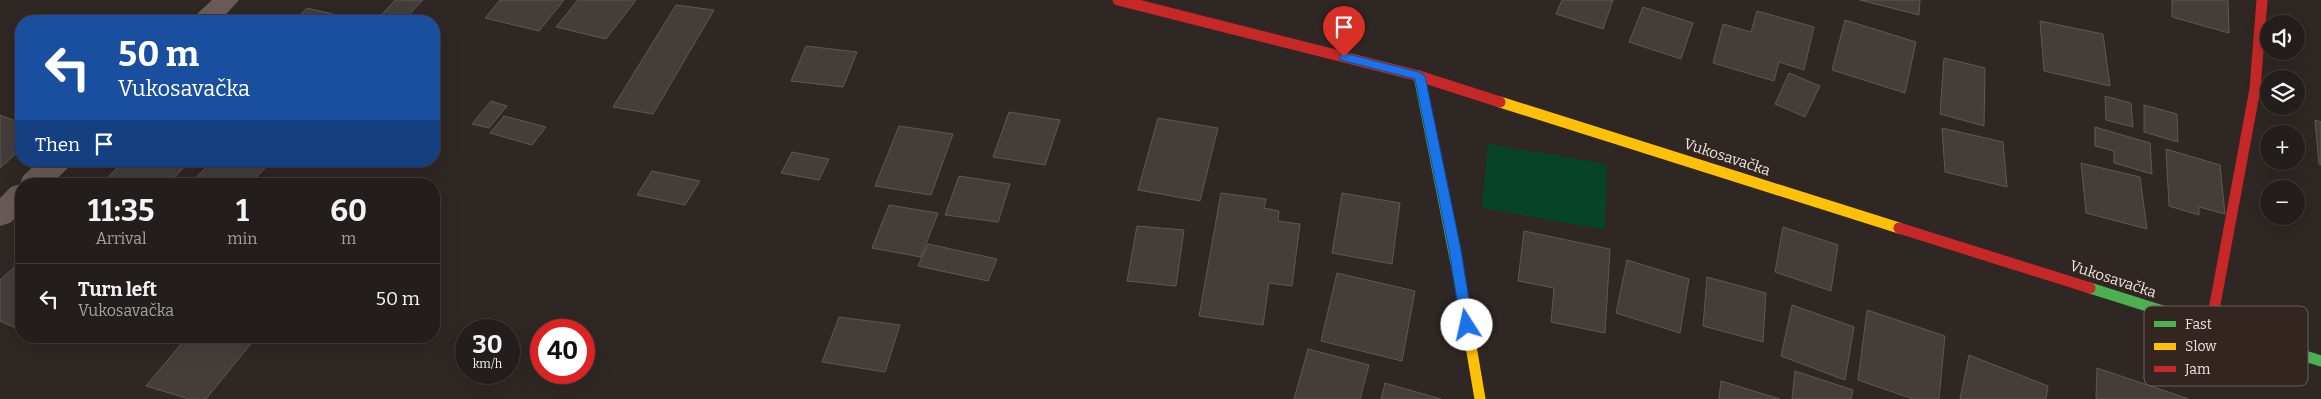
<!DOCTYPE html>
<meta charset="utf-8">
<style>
body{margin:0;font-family:Bitter,serif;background:#2b2624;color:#f1f3f6;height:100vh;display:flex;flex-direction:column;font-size:19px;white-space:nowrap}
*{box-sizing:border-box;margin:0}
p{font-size:16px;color:#a3a2a3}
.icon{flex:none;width:28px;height:28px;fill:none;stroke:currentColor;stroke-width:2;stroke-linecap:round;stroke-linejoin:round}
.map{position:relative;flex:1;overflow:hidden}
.sheet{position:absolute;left:15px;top:178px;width:425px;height:165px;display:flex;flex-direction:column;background:#231d1b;border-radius:20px;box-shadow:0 5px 20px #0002,0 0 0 1px #403b3a}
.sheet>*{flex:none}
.hud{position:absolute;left:15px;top:15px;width:425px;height:152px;border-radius:20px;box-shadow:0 5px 20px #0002,0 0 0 1px #403b3a;background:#1a4fa0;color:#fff;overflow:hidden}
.controls{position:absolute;left:2260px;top:15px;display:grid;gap:10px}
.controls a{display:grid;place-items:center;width:45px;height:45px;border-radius:50%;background:#231d1b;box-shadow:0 5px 20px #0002,0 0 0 1px #403b3a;font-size:25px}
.speed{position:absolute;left:455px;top:319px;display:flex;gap:10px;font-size:25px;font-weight:700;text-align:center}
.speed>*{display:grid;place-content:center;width:65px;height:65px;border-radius:50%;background:#231d1b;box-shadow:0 5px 20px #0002,0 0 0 1px #403b3a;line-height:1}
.speed small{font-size:12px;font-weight:400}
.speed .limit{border:8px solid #d22;background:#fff;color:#111}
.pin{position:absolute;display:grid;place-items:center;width:42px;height:42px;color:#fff;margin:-51px -21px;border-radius:50% 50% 50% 0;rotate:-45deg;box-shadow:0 0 5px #0007}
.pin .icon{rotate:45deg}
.me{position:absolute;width:55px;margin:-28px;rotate:350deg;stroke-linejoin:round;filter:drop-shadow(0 0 4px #0008)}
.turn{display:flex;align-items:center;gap:18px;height:105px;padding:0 20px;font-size:22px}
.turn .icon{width:65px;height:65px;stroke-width:2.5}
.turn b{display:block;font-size:35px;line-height:42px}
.then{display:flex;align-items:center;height:48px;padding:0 20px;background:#0003;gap:10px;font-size:19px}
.eta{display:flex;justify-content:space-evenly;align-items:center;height:85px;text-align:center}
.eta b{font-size:30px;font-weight:700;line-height:35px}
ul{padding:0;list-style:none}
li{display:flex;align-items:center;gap:15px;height:70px;padding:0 20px;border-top:1px solid #403b3a}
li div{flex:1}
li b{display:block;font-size:19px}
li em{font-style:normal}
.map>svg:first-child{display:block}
.green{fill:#074329}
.building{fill:#443e3b;stroke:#5e5754}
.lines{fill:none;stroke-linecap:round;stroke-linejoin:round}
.street{fill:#6b5b56;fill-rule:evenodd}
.fast{stroke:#4caf50;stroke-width:11}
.slow{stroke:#ffc107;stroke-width:11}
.jam{stroke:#c62828;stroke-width:11}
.route{fill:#1a73e8;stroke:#114b97}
.labels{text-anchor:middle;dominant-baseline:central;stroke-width:4.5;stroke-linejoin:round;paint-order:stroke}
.street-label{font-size:15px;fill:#ede3df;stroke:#332620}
.key{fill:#332620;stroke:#6b5f59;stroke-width:1}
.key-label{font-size:14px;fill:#ede3df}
</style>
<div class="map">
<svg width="2321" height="399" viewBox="0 0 2321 399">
<rect width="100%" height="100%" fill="#2f2724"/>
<!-- green -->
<path class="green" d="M 1488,144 L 1607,164 L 1605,230 L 1482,208 Z"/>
<!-- building -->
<path class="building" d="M 395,0 L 423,0 L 403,21 L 376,21 Z
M 500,0 L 564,0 L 539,31 L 485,18 Z
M 578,0 L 636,0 L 606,39 L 556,27 Z
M 1562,0 L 1613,0 L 1603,29 L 1556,14 Z
M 1860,0 L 1920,0 L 1919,15 Z
M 2172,0 L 2228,0 L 2229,33 L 2172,17 Z
M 676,5 L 714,10 L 653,114 L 613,107 Z
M 1643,7 L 1693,23 L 1681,59 L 1629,42 Z
M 307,8 L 362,21 L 294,21 Z
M 1757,11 L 1814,27 L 1804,70 L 1779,62 L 1774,81 L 1713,63 L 1723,24 L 1751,32 Z
M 1845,20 L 1916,42 L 1905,93 L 1832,70 Z
M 2040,21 L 2103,34 L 2110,86 L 2044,71 Z
M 806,46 L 857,52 L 843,87 L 791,81 Z
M 1944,58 L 1985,68 L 1984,126 L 1940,114 Z
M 1789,73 L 1820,86 L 1805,117 L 1775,104 Z
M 2105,96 L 2131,103 L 2133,127 L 2106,120 Z
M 491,101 L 507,106 L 489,128 L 472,124 Z
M 2144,105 L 2177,114 L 2178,142 L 2144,132 Z
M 1009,112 L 1060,120 L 1045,165 L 993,157 Z
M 0,115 L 21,123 L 21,149 L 0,168 Z
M 504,116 L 546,127 L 532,145 L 490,133 Z
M 1158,118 L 1218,128 L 1200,201 L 1138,190 Z
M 2315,120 L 2321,122 L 2321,165 L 2319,164 Z
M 899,126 L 953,134 L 931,195 L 875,186 Z
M 2095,127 L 2150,143 L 2152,174 L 2114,163 L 2114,151 L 2095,146 Z
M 1942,128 L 2003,142 L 2007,187 L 1945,172 Z
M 2166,149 L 2220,165 L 2225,214 L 2199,207 L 2199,215 L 2169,206 Z
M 792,152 L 829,159 L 819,180 L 781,173 Z
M 124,161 L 190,161 L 168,184 L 110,184 L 103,182 Z
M 212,161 L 264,161 L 270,163 L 250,184 L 190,184 Z
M 2081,163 L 2140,177 L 2147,229 L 2086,213 Z
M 652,171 L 700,181 L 685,205 L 637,195 Z
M 959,176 L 1010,184 L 998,222 L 945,215 Z
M 1221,193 L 1266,199 L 1264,208 L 1279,211 L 1278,221 L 1300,224 L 1292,286 L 1269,283 L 1263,325 L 1199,316 Z
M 1342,193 L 1400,203 L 1392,264 L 1332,253 Z
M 889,205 L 938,213 L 921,257 L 872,248 Z
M 1137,226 L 1184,230 L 1176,286 L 1127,281 Z
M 1783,227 L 1838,245 L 1831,291 L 1775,272 Z
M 1524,231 L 1610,249 L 1605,333 L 1551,322 L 1554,288 L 1518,281 Z
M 928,244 L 997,259 L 988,281 L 918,266 Z
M 1627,260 L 1689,279 L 1680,333 L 1616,313 Z
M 21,261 L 21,330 L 20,330 L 0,321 L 0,280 Z
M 1337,273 L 1415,291 L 1402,361 L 1321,341 Z
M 1707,277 L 1766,293 L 1763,342 L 1703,326 Z
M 1792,305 L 1854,327 L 1845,380 L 1781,356 Z
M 1867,310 L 1945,336 L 1939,399 L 1913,399 L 1858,380 Z
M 839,317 L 900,325 L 885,372 L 822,362 Z
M 188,336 L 239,336 L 254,340 L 206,399 L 189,399 L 146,386 Z
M 1308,349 L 1369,365 L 1360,399 L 1294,399 Z
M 1969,355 L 2048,386 L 2046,399 L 1960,399 Z
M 2097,368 L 2189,399 L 2096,399 Z
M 1795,371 L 1853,390 L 1851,399 L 1792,399 Z
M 1721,381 L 1780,399 L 1719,399 Z
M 1385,383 L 1441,399 L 1381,399 Z"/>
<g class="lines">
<!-- street -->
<path class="street" d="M 212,0 L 239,0 L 220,21 L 193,21 L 196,15 Z
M 39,161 L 70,161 L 67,169 L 51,184 L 21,184 L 21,212 L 10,223 L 0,226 L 0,198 L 11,187 L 20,184 L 23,176 Z"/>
<!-- fast -->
<path class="fast" d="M 1419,76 L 1463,299
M 2090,288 L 2321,361"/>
<!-- slow -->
<path class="slow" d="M 1500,102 L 1899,228
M 1463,299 L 1480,399"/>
<!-- jam -->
<path class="jam" d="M 1118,0 L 1419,76 L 1500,102
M 1899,228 L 2090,288
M 2211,326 L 2255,89 L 2262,0"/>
</g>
<!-- route -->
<path class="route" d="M 1344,53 L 1419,72 L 1425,76 L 1461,250 L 1473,325 L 1472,328 L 1463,328 L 1461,325 L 1449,250 L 1415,79 L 1340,60 L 1340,54 Z"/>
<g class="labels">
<!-- street labels -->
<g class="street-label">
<text transform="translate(1727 157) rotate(18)">Vukosavačka</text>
<text transform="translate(2113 279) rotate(18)">Vukosavačka</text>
</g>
</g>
<!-- legend -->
<rect x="2144" y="306" width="164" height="80" rx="8" class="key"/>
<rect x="2154" y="321" width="22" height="6" fill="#4caf50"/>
<rect x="2154" y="343" width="22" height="7" fill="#ffc107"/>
<rect x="2154" y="366" width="22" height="6" fill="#c62828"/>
<g class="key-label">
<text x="2185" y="329">Fast</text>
<text x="2185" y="351">Slow</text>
<text x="2185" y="374">Jam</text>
</g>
</svg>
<div class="controls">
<a><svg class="icon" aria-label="sound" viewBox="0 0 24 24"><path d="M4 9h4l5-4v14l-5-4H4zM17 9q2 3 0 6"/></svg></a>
<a><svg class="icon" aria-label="layers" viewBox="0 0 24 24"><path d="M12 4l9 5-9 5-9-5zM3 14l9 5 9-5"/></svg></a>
<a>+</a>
<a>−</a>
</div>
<div class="speed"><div>30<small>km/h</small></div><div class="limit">40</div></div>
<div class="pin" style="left:1344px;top:57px;background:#d93025"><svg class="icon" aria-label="arrive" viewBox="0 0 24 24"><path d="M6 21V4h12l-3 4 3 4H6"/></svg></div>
<svg class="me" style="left:1467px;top:325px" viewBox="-20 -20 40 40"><circle r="19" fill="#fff"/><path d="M0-13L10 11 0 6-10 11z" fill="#1a73e8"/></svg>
<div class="hud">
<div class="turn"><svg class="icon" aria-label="left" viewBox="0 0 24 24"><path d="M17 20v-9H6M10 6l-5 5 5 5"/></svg><div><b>50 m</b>Vukosavačka</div></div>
<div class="then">Then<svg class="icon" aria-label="arrive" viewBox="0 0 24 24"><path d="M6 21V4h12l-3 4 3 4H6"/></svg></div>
</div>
<section class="sheet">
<div class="eta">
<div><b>11:35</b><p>Arrival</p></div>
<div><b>1</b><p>min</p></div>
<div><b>60</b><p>m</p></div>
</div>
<ul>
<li><svg class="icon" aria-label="left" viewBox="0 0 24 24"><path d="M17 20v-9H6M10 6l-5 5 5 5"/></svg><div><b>Turn left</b><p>Vukosavačka</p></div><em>50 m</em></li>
</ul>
</section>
</div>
